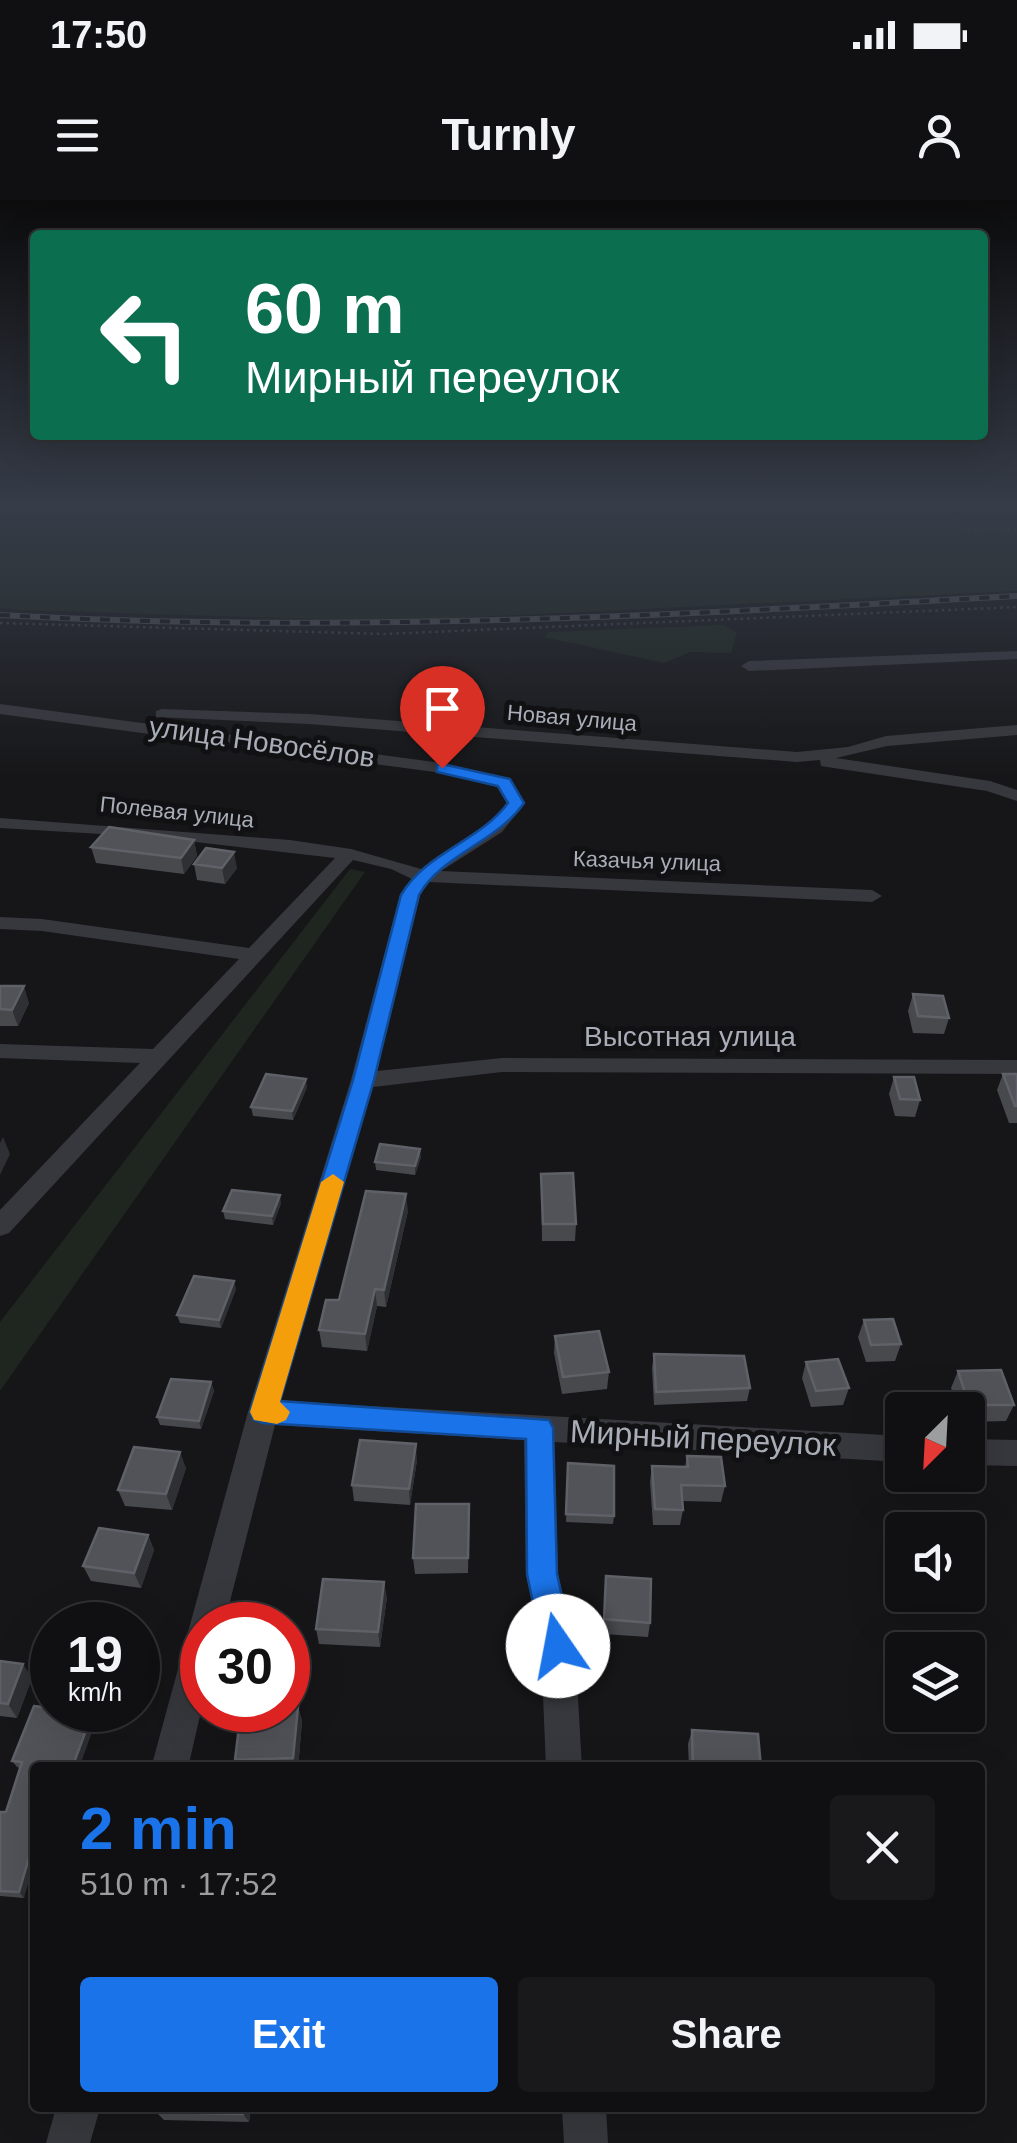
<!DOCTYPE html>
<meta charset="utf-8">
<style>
body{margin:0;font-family:Helvetica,sans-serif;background:#19191b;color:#f1f3f6;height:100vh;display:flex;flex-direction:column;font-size:38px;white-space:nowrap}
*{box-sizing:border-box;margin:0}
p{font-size:32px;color:#9c9d9f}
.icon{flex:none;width:55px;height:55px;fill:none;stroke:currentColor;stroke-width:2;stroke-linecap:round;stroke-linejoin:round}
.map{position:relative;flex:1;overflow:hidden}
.sheet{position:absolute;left:30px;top:1562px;width:955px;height:350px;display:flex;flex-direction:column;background:#101012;border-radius:10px;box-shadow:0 10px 40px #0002,0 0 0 2px #303032}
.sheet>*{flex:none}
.hud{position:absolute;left:30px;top:30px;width:958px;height:210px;border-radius:10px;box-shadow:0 10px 40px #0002,0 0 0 2px #303032;background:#0b6e4f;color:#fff;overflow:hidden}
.needle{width:65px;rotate:204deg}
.tools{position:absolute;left:885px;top:1192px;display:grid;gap:20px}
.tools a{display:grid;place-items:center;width:100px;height:100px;border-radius:10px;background:#101012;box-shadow:0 10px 40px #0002,0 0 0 2px #303032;font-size:50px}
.speed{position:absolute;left:30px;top:1402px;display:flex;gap:20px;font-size:50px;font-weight:700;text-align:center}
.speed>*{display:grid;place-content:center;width:130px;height:130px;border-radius:50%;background:#101012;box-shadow:0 10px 40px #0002,0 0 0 2px #303032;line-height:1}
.speed small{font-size:25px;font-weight:400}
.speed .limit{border:15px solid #d22;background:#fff;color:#111}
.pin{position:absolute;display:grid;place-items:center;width:85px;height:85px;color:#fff;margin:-102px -42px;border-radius:50% 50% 50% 0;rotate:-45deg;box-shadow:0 0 10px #0007}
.pin .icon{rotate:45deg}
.me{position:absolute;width:110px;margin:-55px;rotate:348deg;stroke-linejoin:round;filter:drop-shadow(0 0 8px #0008)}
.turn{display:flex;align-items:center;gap:35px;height:210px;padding:0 50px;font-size:45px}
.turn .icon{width:130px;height:130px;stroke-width:2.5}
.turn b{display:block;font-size:70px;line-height:85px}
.round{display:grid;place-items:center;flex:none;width:105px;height:105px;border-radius:10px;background:#19191b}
.head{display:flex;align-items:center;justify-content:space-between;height:170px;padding:0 50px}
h1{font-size:60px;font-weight:700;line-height:75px;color:#1a73e8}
.primary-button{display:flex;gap:20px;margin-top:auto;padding:20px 50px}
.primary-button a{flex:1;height:115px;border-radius:10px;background:#1a73e8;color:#fff;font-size:40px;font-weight:700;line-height:115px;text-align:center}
.primary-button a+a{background:#19191b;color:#f1f3f6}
.status{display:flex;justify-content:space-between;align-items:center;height:70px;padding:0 50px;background:#101012;direction:ltr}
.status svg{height:28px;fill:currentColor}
header{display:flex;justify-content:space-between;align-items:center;height:130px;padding:0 50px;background:#101012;font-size:45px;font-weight:700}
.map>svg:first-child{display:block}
.green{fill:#1e261f}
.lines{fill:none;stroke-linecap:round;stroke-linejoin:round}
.path{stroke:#3d3f44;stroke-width:2.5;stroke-dasharray:2.5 4;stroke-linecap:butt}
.street{fill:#37383d;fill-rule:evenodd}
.rail-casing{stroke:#4a4c52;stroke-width:6}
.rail{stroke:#111113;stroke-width:4;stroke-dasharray:10;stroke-linecap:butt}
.wall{fill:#47494d}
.shaded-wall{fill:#2f3033}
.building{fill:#525359;stroke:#5f6168;stroke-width:2.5}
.route{fill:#1a73e8;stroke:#114b97;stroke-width:2.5}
.slow{fill:#f59e0b}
.labels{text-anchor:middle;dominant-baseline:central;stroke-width:10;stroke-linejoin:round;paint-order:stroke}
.far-street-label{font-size:22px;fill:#a8adb8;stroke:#111113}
.street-label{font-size:28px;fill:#a8adb8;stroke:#111113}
.near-street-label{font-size:32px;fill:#a8adb8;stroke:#111113}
</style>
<div class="status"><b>17:50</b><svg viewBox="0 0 49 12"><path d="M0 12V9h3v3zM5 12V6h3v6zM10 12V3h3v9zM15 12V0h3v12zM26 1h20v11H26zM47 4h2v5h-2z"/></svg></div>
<header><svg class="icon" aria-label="menu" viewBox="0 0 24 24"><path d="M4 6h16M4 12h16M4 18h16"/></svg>Turnly<svg class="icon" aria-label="person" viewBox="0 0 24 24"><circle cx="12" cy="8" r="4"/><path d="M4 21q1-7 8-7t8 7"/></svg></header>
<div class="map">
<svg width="1017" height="1943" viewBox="0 0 1017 1943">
<rect width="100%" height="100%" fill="#161618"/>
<!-- green -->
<path class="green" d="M 0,305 L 1017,305 L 1017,391 L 391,421 L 23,410 L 0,408 Z
M 724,425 L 737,433 L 731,453 L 690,452 L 664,463 L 544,437 L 549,432 Z
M 350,669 L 365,672 L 0,1191 L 0,1122 Z"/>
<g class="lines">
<!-- path -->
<path class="path" d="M 962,305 L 952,323 L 959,329 L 1017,329
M 0,423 L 384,434 L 1017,407"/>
<!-- street -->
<path class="street" d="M 1017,451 L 1017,459 L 749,471 L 741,466 L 749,461 Z
M 0,504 L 442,563 L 510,579 L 525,603 L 502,632 L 441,671 L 872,690 L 882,696 L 872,702 L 429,682 L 420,695 L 377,871 L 502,858 L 1017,860 L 1017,874 L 502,872 L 373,887 L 281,1201 L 902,1236 L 902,1262 L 554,1242 L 558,1374 L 575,1446 L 582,1568 L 546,1568 L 541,1446 L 526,1374 L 524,1240 L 275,1225 L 224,1425 L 202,1425 L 202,1507 L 188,1568 L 151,1568 L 248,1212 L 351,880 L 400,695 L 412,679 L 391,669 L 353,660 L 9,1033 L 0,1036 L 0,1010 L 140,863 L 0,858 L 0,844 L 153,849 L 239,759 L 42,731 L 0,729 L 0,717 L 42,719 L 249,748 L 335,658 L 152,637 L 0,628 L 0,618 L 290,640 L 351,649 L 421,669 L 489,624 L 507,603 L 497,587 L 442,573 L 0,514 Z
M 162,509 L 309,514 L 797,552 L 848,547 L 886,536 L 1017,525 L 1017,535 L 887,546 L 836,558 L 990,581 L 1017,590 L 1017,601 L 987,591 L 827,567 L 821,566 L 820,560 L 797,562 L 309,524 L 156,517 L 156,511 Z
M 968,1239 L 1017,1240 L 1017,1266 L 968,1265 Z
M 56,1908 L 100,1908 L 90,1943 L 46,1943 Z
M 562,1908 L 606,1908 L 608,1943 L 564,1943 Z"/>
<defs>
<path id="rail" d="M 0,415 C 340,434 678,415 1017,396"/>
</defs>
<!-- rail casing -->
<use href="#rail" class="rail-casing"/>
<!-- rail -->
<use href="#rail" class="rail"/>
</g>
<!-- wall -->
<path class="wall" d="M 194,640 L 197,656 L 184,674 L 96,663 L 91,647 Z
M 194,664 L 237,668 L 225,684 L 197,680 Z
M 0,786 L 29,803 L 18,826 L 0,826 Z
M 913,794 L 949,818 L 944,834 L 913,833 L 908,811 Z
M 1003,874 L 1017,874 L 1017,923 L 1009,923 L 997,890 Z
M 894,877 L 920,900 L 915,917 L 895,916 L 889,894 Z
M 307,887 L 293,920 L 253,916 L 251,907 Z
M 421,957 L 415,975 L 376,970 L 375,962 Z
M 541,974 L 576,1024 L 575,1041 L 542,1041 Z
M 281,1003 L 273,1025 L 225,1019 L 223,1011 Z
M 408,1011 L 386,1107 L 377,1106 L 367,1151 L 322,1147 L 319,1130 L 339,1100 Z
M 236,1089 L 221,1128 L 180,1123 L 177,1115 Z
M 864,1120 L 901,1144 L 895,1161 L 866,1162 L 858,1137 Z
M 555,1136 L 609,1172 L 607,1189 L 562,1194 L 554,1153 Z
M 654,1154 L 750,1188 L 747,1201 L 654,1205 L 652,1168 Z
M 806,1162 L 849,1188 L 843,1205 L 811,1207 L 802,1178 Z
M 958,1171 L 1014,1205 L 1006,1221 L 968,1222 L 968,1210 L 958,1210 L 951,1188 Z
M 211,1182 L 214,1191 L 201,1229 L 160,1225 L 157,1217 Z
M 687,1256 L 725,1286 L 721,1302 L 682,1301 L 683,1310 L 680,1325 L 653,1325 L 650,1282 L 652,1266 L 685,1267 Z
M 417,1260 L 410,1305 L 354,1301 L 352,1285 Z
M 568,1263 L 614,1316 L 613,1324 L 566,1322 Z
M 186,1268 L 172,1310 L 125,1306 L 118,1290 Z
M 469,1304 L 468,1373 L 415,1374 L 413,1358 Z
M 148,1335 L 154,1350 L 141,1388 L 91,1381 L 83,1366 Z
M 606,1376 L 650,1423 L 648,1437 L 603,1434 Z
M 387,1397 L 380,1447 L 319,1444 L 316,1429 Z
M 0,1461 L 32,1478 L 17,1518 L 0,1516 Z
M 298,1507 L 302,1521 L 298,1568 L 239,1568 L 235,1560 Z
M 92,1514 L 96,1521 L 35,1568 L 24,1698 L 0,1696 L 0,1612 L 6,1612 L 20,1568 L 17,1567 L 12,1561 Z
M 692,1530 L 761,1568 L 689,1568 L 688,1544 Z
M 251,1908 L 249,1922 L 164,1920 L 156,1912 Z"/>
<!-- shaded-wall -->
<path class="shaded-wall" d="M 194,640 L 197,656 L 184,674 L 181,658 Z
M 234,652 L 237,668 L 225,684 L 222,668 Z
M 24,786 L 29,803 L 18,826 L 12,810 Z
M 306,879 L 307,887 L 293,920 L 292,911 Z
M 3,937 L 10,954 L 0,975 L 0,943 Z
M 420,949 L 421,957 L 415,975 L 415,966 Z
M 406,994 L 408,1011 L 386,1107 L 384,1090 Z
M 280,995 L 281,1003 L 273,1025 L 272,1016 Z
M 234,1081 L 236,1089 L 221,1128 L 219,1120 Z
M 375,1089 L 377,1106 L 367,1151 L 365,1134 Z
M 211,1182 L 214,1191 L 201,1229 L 199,1221 Z
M 416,1244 L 417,1260 L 410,1305 L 409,1289 Z
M 180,1252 L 186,1268 L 172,1310 L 166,1294 Z
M 148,1335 L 154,1350 L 141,1388 L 134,1373 Z
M 384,1382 L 387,1397 L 380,1447 L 378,1432 Z
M 23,1464 L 32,1478 L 17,1518 L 8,1504 Z
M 298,1507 L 302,1521 L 298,1568 L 296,1568 L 293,1558 Z
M 92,1514 L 96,1521 L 79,1568 L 72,1568 Z
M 35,1637 L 35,1660 L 24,1698 L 19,1692 Z
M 244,1908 L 251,1908 L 249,1922 L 243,1914 Z"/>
<!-- building -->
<path class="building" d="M 109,627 L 194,640 L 181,658 L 91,647 Z
M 206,648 L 234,652 L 222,668 L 194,664 Z
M 0,786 L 24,786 L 12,810 L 0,809 Z
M 913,794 L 943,796 L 949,818 L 918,816 Z
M 266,874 L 306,879 L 292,911 L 251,907 Z
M 1003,874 L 1017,874 L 1017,906 L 1015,906 Z
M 894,877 L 914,877 L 920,900 L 900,899 Z
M 380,944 L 420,949 L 415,966 L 375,962 Z
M 573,973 L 576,1024 L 543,1024 L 541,974 Z
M 232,990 L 280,995 L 272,1016 L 223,1011 Z
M 366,991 L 406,994 L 384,1090 L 375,1089 L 365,1134 L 319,1130 L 326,1100 L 339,1100 Z
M 194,1076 L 234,1081 L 219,1120 L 177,1115 Z
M 893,1119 L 901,1144 L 871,1145 L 864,1120 Z
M 599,1131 L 609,1172 L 563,1177 L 555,1136 Z
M 654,1154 L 744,1156 L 750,1188 L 656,1192 Z
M 838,1159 L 849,1188 L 816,1191 L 806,1162 Z
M 1001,1170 L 1014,1205 L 969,1205 L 958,1171 Z
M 171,1179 L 211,1182 L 199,1221 L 157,1217 Z
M 360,1240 L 416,1244 L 409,1289 L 352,1285 Z
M 134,1247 L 180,1252 L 166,1294 L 118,1290 Z
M 687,1256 L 721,1257 L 725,1286 L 681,1285 L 683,1310 L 655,1309 L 652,1266 L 688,1267 Z
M 568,1263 L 614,1266 L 614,1316 L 566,1314 Z
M 416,1304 L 469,1304 L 468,1358 L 413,1358 Z
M 99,1328 L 148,1335 L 134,1373 L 83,1366 Z
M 606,1376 L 651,1379 L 650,1423 L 604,1419 Z
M 323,1379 L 384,1382 L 378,1432 L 316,1429 Z
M 0,1461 L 23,1464 L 8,1504 L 0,1503 Z
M 34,1506 L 52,1508 L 52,1510 L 92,1514 L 72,1568 L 35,1568 L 35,1637 L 19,1692 L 0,1691 L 0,1612 L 6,1612 L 22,1562 L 12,1561 Z
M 288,1507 L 298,1507 L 293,1558 L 235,1560 L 241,1510 L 288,1510 Z
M 692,1530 L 758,1534 L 761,1568 L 693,1568 Z
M 615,1565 L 651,1568 L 615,1568 Z
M 156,1908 L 244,1908 L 243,1914 L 156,1912 Z"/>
<!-- sky -->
<linearGradient id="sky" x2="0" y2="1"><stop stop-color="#0c0c0d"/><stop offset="0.53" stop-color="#363c48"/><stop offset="1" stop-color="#363c48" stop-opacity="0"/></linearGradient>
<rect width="1017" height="577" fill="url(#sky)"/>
<!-- route -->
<path class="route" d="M 442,564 L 510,579 L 524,603 C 497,642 441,655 419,695 L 374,880 L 280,1201 L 549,1220 L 553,1228 L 557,1374 L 573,1446 L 569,1457 L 558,1461 L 546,1457 L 542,1446 L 527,1374 L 526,1239 L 263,1223 L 254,1220 L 250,1212 L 353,880 L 401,695 C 426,652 479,642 508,603 L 498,586 L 437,572 L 437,565 Z"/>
<!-- slow -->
<path class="slow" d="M 333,974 L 344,982 L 280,1202 L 290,1212 L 286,1220 L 277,1224 L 254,1220 L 250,1212 L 321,982 Z"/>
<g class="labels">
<!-- far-street labels -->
<g class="far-street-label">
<text transform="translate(572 518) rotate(5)">Новая улица</text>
<text transform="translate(177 612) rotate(6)">Полевая улица</text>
<text transform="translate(647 661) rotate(2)">Казачья улица</text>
</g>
<!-- street labels -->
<g class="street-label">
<text transform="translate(262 542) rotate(8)">улица Новосёлов</text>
<text x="690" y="836">Высотная улица</text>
</g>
<!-- near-street labels -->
<g class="near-street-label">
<text transform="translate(703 1238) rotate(3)">Мирный переулок</text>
</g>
</g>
</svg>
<div class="tools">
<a><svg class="needle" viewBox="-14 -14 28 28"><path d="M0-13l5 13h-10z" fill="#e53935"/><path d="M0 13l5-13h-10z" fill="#9c9d9f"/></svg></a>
<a><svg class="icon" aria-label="sound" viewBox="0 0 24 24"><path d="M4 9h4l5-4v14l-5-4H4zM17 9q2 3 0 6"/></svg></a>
<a><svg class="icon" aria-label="layers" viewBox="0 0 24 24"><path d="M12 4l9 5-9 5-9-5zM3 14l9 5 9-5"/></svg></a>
</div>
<div class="speed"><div>19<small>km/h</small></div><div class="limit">30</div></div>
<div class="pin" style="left:442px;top:568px;background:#d93025"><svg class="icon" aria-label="arrive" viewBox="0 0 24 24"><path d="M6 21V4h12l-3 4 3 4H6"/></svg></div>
<svg class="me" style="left:558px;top:1446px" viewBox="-20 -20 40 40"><circle r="19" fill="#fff"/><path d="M0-13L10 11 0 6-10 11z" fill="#1a73e8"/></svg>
<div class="hud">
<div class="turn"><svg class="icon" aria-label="left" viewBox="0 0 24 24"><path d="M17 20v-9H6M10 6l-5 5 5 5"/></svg><div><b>60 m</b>Мирный переулок</div></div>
</div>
<section class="sheet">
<div class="head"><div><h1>2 min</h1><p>510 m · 17:52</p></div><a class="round"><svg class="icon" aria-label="close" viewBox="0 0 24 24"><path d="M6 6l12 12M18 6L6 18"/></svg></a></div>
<div class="primary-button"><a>Exit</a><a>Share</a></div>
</section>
</div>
